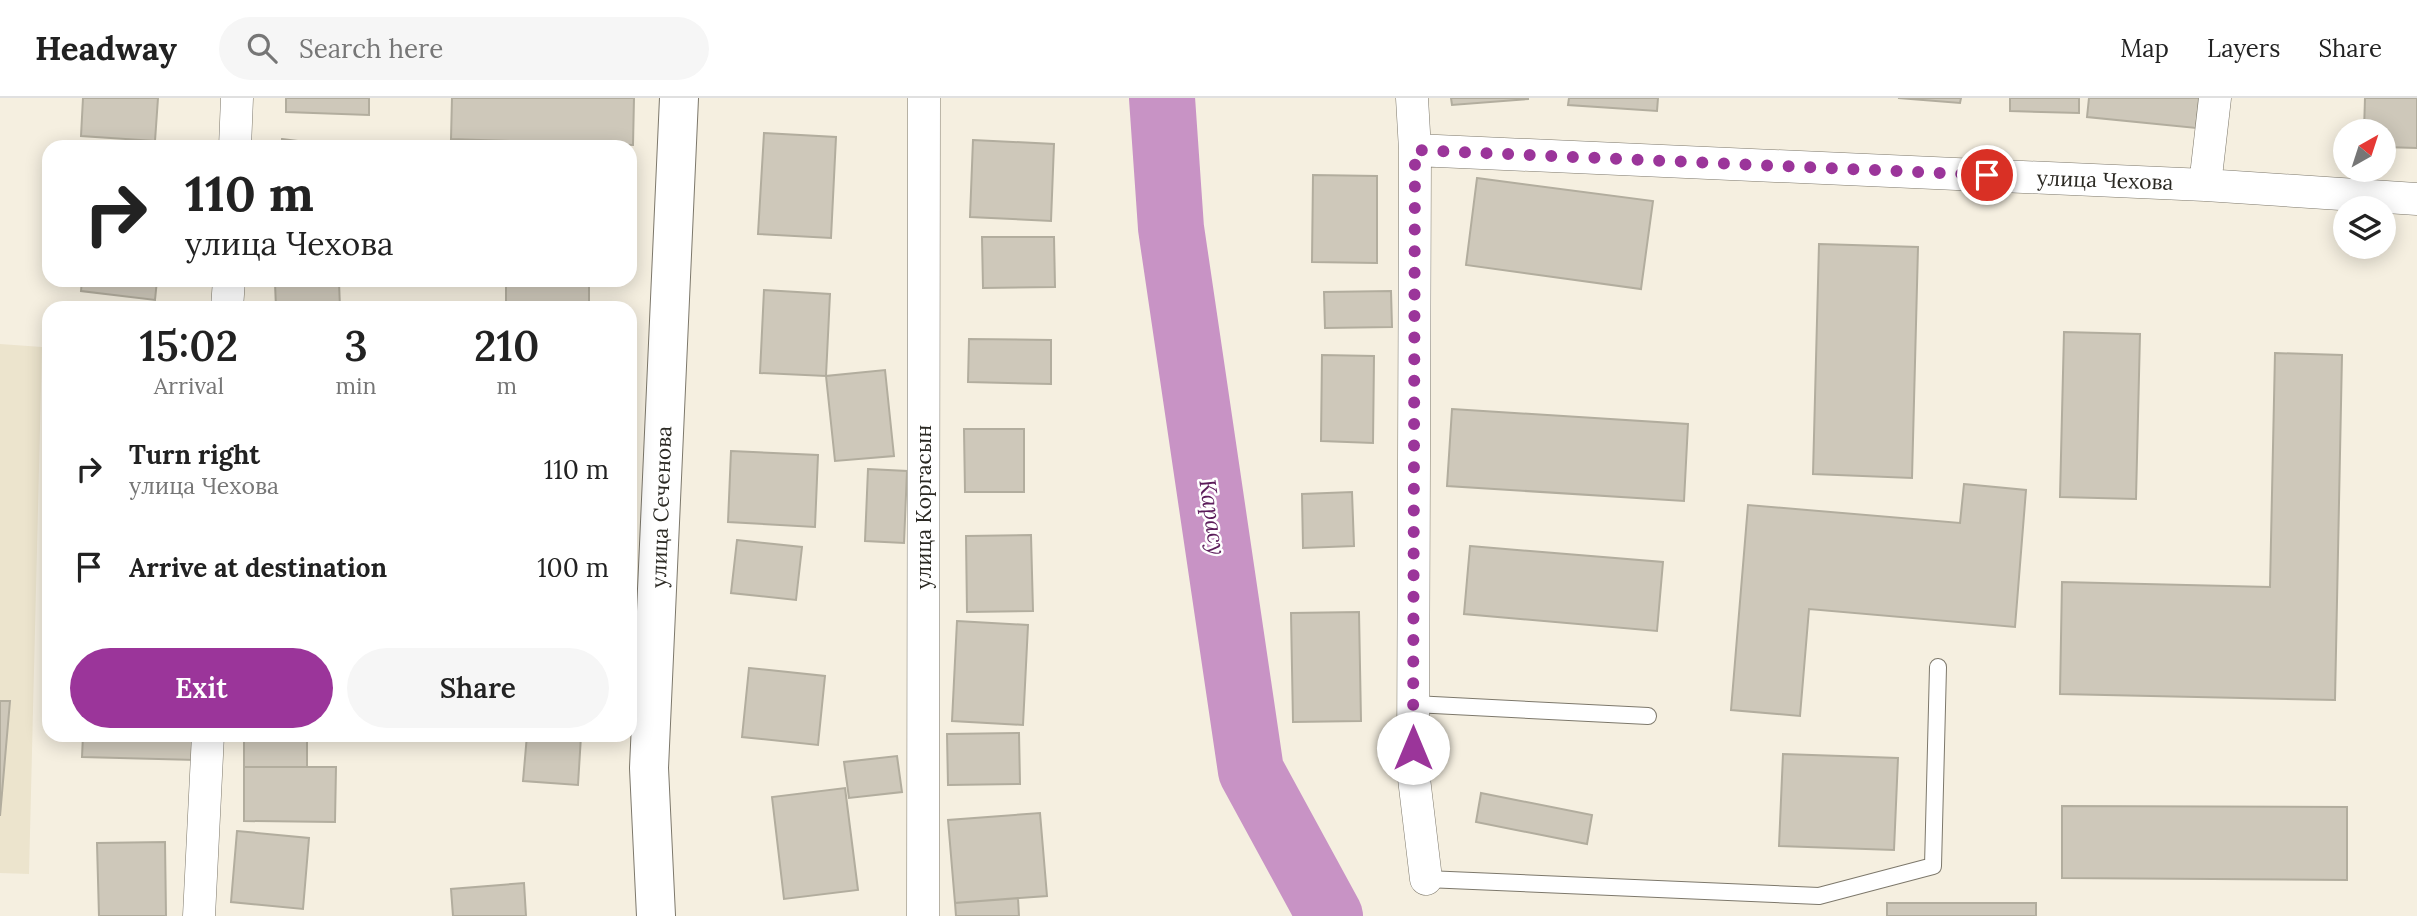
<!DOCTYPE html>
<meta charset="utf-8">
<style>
body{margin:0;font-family:Lora,serif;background:#f6f6f6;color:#222;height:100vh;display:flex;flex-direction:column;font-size:26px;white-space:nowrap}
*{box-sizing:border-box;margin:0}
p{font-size:23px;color:#767676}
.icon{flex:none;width:38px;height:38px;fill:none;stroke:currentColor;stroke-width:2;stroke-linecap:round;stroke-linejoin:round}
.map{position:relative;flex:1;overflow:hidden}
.details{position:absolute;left:42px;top:203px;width:595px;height:441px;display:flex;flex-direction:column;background:#fff;border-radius:21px;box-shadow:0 4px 18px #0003}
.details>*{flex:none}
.guide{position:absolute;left:42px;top:42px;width:595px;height:147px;border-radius:21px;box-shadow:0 4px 18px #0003;background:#fff;color:#222;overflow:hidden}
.needle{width:46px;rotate:39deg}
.tools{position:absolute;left:2333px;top:21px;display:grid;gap:14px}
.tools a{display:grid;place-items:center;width:63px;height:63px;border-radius:50%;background:#fff;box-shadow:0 4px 18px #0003;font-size:35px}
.pin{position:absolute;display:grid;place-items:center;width:60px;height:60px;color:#fff;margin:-30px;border:4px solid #fff;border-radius:50%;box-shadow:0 2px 7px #0007}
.me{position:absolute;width:77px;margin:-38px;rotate:0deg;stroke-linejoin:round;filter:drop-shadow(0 0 5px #0008)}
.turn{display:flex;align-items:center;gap:24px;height:147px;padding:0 28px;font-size:32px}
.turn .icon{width:91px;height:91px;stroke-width:2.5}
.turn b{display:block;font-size:49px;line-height:60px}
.eta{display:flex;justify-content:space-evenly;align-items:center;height:119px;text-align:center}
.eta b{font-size:42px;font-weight:600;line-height:49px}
.action{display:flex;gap:14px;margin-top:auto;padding:14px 28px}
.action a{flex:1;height:80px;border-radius:42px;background:#9b359a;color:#fff;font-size:28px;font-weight:600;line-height:80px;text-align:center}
.action a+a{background:#f6f6f6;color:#222}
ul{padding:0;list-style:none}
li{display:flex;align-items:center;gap:21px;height:98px;padding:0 28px}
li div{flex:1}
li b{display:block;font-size:26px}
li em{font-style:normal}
header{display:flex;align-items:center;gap:42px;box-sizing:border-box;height:98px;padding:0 35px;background:#fff;border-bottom:2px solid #e0e0e0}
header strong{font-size:33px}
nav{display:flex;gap:38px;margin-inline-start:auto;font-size:24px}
.search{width:490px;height:63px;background:#f6f6f6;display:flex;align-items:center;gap:18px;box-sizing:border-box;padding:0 24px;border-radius:38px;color:#767676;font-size:26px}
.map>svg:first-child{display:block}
.built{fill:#ece4cd}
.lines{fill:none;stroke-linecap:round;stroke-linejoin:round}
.river{stroke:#c893c5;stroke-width:66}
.building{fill:#cec8ba;stroke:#b2ad9e;stroke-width:2}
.lane-casing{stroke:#7d786b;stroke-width:18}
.street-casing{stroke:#7d786b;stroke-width:33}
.secondary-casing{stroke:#7d786b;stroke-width:40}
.lane{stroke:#fff;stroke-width:16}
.street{stroke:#fff;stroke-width:32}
.secondary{stroke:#fff;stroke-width:38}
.route{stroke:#9b359a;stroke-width:12;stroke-dasharray:0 21.6}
.labels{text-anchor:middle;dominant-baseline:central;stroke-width:5;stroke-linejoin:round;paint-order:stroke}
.street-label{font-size:21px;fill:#2b2923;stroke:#fff}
.water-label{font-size:23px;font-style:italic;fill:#5b1c5a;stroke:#fff}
</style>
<header>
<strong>Headway</strong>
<div class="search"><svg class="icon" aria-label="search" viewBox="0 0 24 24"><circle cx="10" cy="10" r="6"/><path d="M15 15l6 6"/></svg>Search here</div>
<nav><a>Map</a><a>Layers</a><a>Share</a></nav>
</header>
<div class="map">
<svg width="2417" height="818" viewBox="0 0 2417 818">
<rect width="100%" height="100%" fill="#f5efe0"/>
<!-- built -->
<path class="built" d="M 0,246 L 42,249 L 29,776 L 0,775 Z"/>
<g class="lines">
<!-- river -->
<path class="river" d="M 1162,0 L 1171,130 L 1251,673 L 1330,818"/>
</g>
<!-- building -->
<path class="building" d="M 83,0 L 158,0 L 155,43 L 81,38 Z
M 286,0 L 369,0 L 369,17 L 286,14 Z
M 452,0 L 634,0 L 633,47 L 451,41 Z
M 1451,0 L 1528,0 L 1528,1 L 1452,7 Z
M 1569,0 L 1658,0 L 1657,13 L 1568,7 Z
M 1898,0 L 1961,0 L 1960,5 Z
M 2010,0 L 2079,0 L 2079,15 L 2010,13 Z
M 2089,0 L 2199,0 L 2196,30 L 2087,19 Z
M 2365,0 L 2417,0 L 2417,50 L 2384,49 L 2384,33 L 2364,33 Z
M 764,35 L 836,39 L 831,140 L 758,136 Z
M 282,41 L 346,49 L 281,49 Z
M 973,42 L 1054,46 L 1051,123 L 970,119 Z
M 1313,77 L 1377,78 L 1377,165 L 1312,164 Z
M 1477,80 L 1653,103 L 1641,191 L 1466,167 Z
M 982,139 L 1054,139 L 1055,189 L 983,190 Z
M 1819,146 L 1918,149 L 1912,380 L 1813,376 Z
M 82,182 L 157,182 L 155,202 L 81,193 Z
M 339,184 L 340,210 L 276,210 L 275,185 Z
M 506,185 L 589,186 L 589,210 L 506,210 Z
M 764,192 L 830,196 L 826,278 L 760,275 Z
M 1391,193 L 1392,229 L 1325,230 L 1324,194 Z
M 74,206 L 123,210 L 74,210 Z
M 2064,234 L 2140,236 L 2136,401 L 2060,399 Z
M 969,241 L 1051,242 L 1051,286 L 968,284 Z
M 2275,255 L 2342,257 L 2335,602 L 2060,596 L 2062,484 L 2270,489 Z
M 1322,257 L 1374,258 L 1373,345 L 1321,343 Z
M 885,272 L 894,358 L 835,363 L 826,278 Z
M 1452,311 L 1688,326 L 1684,403 L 1447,388 Z
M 964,331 L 1024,331 L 1024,394 L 965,394 Z
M 731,353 L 818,357 L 815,429 L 728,424 Z
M 868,371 L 907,373 L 904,445 L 865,443 Z
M 1964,386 L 2026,392 L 2015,529 L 1809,511 L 1800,618 L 1731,612 L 1748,407 L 1960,425 Z
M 1352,394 L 1354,448 L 1303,450 L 1302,396 Z
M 1031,437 L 1033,513 L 967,514 L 966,438 Z
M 737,442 L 802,449 L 796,502 L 731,495 Z
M 1470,448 L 1663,464 L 1657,533 L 1464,516 Z
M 1359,514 L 1361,623 L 1293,624 L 1291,515 Z
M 957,523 L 1028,527 L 1023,627 L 952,623 Z
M 749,570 L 825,578 L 818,647 L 742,639 Z
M 0,603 L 10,603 L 0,718 Z
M 1019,635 L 1020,686 L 948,687 L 947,636 Z
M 83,637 L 196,637 L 196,662 L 82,659 Z
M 244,637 L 307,637 L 307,669 L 244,669 Z
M 527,637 L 581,638 L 578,687 L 523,683 Z
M 1783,656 L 1898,660 L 1894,752 L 1779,748 Z
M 897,658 L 902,694 L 849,700 L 844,664 Z
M 244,669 L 336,669 L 335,724 L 244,723 Z
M 845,690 L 858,792 L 784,801 L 772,699 Z
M 1481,695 L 1592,717 L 1587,746 L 1476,724 Z
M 2062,708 L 2347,709 L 2347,782 L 2062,780 Z
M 1040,715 L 1047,798 L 955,805 L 948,722 Z
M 237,733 L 309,740 L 303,811 L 231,804 Z
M 165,744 L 166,818 L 99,818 L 97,745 Z
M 524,785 L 526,818 L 453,818 L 451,791 Z
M 1018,800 L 1019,818 L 956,818 L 955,805 Z
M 1887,805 L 2036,805 L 2036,818 L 1887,818 Z"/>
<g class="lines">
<defs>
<path id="lane" d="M 1414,606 L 1648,618
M 1426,781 L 1819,798 L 1933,768 L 1938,569"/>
<path id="street" d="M 1412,0 L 1415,52 L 1413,672 L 1426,781
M 235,49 L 237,0
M 1415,52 L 2205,87 L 2417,101
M 2205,87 L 2215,0
M 227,210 L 229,182
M 199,818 L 208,637
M 923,818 L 924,0"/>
<path id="secondary" d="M 656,818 L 649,670 L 679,0"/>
</defs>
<!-- lane casing -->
<use href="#lane" class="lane-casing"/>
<!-- street casing -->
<use href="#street" class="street-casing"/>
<!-- secondary casing -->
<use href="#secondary" class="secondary-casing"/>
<!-- lane -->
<use href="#lane" class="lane"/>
<!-- street -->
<use href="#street" class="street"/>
<!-- secondary -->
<use href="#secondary" class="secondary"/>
</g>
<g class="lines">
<!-- route -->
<path class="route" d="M 1413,650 L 1415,52 L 1987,77"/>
</g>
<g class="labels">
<!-- street labels -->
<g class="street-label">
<text transform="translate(2105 82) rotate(2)">улица Чехова</text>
<text transform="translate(661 409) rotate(-88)">улица Сеченова</text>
<text transform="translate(923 409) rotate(-90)">улица Коргасын</text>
</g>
<!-- water labels -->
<g class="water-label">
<text transform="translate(1213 419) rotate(82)">Карасу</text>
</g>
</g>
</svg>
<div class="tools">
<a><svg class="needle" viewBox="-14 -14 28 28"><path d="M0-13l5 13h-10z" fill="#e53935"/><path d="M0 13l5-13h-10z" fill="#767676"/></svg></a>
<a><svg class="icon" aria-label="layers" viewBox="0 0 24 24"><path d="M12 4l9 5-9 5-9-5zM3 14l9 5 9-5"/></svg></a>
</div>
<div class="pin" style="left:1987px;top:77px;background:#d93025"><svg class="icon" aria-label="arrive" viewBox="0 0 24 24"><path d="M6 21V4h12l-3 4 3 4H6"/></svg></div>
<svg class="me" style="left:1413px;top:650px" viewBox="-20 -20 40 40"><circle r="19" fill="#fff"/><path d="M0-13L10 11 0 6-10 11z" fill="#9b359a"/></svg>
<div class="guide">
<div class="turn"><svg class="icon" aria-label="right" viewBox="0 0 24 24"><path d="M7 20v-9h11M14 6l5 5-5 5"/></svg><div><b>110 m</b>улица Чехова</div></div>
</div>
<section class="details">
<div class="eta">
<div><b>15:02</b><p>Arrival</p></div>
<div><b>3</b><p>min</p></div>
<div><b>210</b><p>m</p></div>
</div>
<ul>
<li><svg class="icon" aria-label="right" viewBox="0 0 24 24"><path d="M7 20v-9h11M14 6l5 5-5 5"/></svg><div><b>Turn right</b><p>улица Чехова</p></div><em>110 m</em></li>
<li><svg class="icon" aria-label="arrive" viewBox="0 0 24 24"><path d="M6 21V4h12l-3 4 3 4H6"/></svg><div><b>Arrive at destination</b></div><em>100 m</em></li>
</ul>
<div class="action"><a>Exit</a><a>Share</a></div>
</section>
</div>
